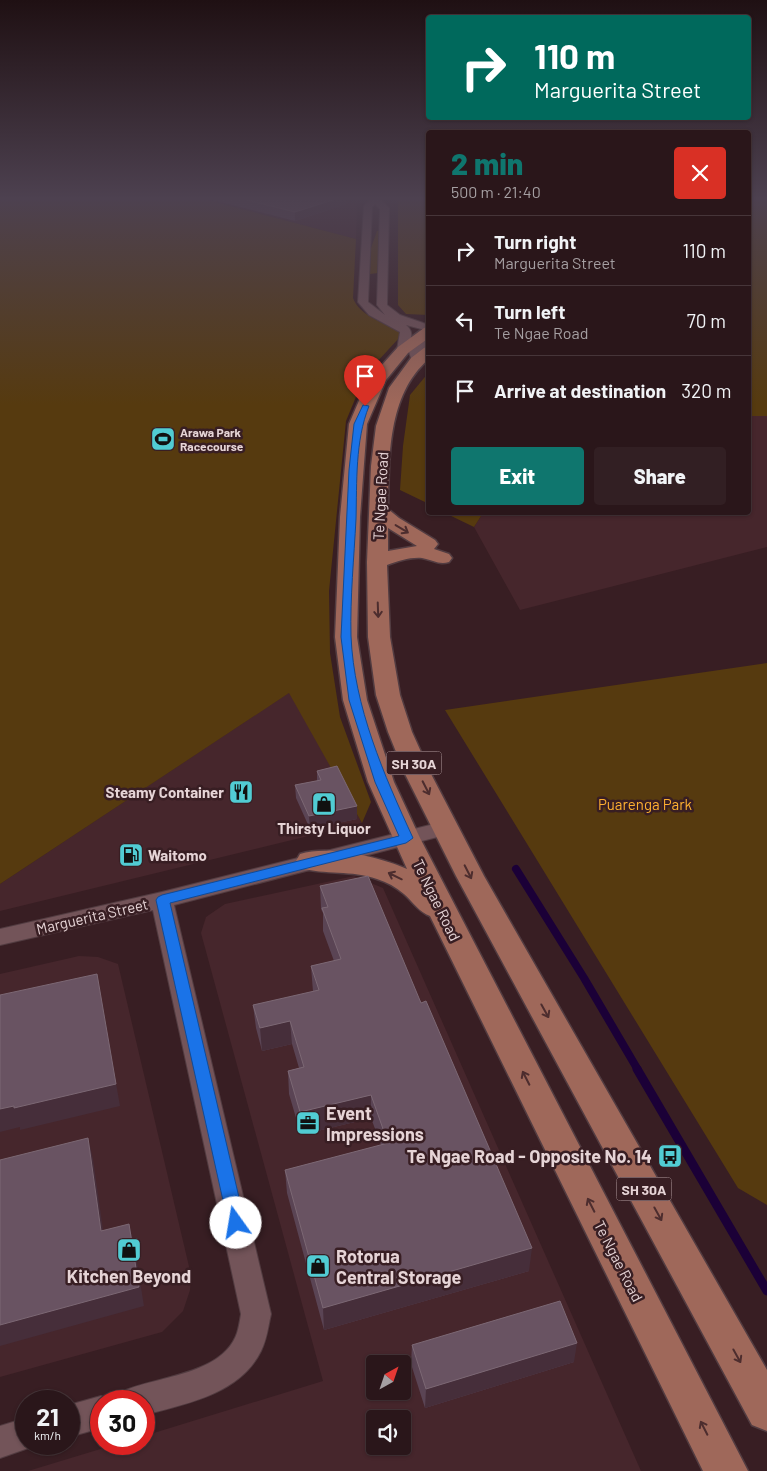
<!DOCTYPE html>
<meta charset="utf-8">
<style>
body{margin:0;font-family:Barlow,sans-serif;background:#321f23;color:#f1f3f6;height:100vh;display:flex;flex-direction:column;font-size:19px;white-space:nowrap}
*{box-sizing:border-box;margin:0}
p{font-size:16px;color:#a59fa2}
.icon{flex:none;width:28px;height:28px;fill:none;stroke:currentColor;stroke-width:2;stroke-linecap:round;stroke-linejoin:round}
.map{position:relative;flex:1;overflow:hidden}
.sheet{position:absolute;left:426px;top:130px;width:325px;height:385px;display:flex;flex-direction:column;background:#2a161a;border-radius:5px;box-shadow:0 1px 4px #0004,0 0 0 1px #463539}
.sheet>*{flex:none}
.hud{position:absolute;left:426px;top:15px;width:325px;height:105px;border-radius:5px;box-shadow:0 1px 4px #0004,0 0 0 1px #463539;background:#00695c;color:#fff;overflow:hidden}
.needle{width:32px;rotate:40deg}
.buttons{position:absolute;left:366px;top:1355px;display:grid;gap:10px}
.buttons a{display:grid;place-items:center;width:45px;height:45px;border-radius:5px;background:#2a161a;box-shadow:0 1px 4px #0004,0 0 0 1px #463539;font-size:25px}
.speed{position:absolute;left:15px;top:1390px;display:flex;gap:10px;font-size:25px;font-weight:700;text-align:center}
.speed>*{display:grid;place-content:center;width:65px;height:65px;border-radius:50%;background:#2a161a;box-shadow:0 1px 4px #0004,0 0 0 1px #463539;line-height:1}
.speed small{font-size:12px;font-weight:400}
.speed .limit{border:8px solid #d22;background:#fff;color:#111}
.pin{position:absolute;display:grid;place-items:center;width:42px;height:42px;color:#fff;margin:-51px -21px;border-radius:50% 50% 50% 0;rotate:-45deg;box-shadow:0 0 5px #0007}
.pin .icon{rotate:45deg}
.me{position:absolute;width:55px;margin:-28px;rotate:347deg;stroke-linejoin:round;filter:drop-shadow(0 0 4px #0008)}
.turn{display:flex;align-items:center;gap:18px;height:105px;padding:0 25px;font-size:22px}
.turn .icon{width:65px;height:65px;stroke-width:2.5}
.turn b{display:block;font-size:35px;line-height:42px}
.round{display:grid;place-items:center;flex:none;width:52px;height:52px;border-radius:5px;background:#321f23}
.overview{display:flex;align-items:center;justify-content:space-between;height:85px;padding:0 25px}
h1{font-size:30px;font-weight:800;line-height:38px;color:#0f766e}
.primary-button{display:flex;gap:10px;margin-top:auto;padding:10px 25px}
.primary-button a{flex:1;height:58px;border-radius:5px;background:#0f766e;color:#fff;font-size:20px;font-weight:800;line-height:58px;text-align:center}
.primary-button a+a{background:#321f23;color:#f1f3f6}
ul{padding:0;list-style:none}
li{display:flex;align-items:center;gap:15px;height:70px;padding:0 25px;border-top:1px solid #463539}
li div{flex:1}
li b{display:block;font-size:19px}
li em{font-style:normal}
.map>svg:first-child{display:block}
.built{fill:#46262c;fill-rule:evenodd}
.green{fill:#563a0f}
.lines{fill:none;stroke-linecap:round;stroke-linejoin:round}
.stream-far1{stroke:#1b0037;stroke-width:8}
.stream{stroke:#1b0037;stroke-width:9}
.minor-casing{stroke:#523c41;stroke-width:2}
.major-casing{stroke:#523c41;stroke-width:3}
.minor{fill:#735459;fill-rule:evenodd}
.major{fill:#9f685a;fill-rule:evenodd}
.wall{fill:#5a4454}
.shaded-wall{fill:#462e3a}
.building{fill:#695362;stroke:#7c6874}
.oneway{stroke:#4d2d2e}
.route{fill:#1a73e8;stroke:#114b97}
.labels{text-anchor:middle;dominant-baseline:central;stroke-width:5;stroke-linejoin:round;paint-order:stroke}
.far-poi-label{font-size:12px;font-weight:bold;fill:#e6d4d6;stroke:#381e23;text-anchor:start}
.shield{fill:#381e23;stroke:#b29da0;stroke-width:1}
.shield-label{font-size:14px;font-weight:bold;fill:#e6d4d6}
.street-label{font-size:15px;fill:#e6d4d6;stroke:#381e23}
.poi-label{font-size:15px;font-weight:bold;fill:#e6d4d6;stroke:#381e23;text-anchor:end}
.park-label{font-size:15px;fill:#feb030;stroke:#381e23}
.near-poi-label{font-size:18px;font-weight:bold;fill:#e6d4d6;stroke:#381e23;text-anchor:start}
</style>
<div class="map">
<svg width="767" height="1471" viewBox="0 0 767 1471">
<rect width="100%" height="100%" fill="#381e23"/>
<!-- built -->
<path class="built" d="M 204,199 L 337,199 L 357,204 L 356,239 Z
M 749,416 L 767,416 L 767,547 L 520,610 L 474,527 L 483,513 L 749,512 Z
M 290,692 L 362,823 L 0,911 L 0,884 Z
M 354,876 L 383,888 L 641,1471 L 28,1471 L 117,1444 L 144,1444 L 144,1436 L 323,1381 L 201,933 L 206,917 L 225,904 ZM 375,1364 L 402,1364 L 402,1391 L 375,1391 ZM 375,1419 L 402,1419 L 402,1446 L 375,1446 Z
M 79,956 L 98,957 L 118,964 L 191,1275 L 190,1290 L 183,1311 L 162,1332 L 0,1377 L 0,974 Z"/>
<!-- green -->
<path class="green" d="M 0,199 L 204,199 L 356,239 L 353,298 C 359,315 383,323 398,330 L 400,334 L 399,338 L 365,375 L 346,421 L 329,591 L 330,653 L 340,717 L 371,802 L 362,823 L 289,693 L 0,884 Z
M 398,199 L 429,199 L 429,315 L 406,314 L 398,305 Z
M 749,199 L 767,199 L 767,416 L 749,416 Z
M 377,231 L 379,231 L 378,273 L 370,274 L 371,248 Z
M 429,372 L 429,504 L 400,490 L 403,446 L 410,395 Z
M 445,513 L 483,513 L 474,527 Z
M 767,663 L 767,1205 L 738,1188 L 445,710 Z"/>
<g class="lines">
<!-- stream-far1 -->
<path class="stream-far1" d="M 516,869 L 584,978 L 638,1070"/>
<!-- stream -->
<path class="stream" d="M 637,1069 L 767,1291"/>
<defs>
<path id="minor" d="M 371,199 L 380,199 L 389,208 L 387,305 L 400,315 L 429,325 L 429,331 L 406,325 C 415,332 410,340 409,350 L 403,353 L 397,350 L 400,332 L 369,315 L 358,302 L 364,206 ZM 375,204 L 380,209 L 377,305 L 385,315 L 368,302 L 372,207 Z
M 429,338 L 429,347 L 421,353 L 423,361 L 421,364 L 413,364 L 409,352 Z
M 446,821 L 453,823 L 456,828 L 453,833 L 174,905 L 271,1314 C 268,1327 267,1339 261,1351 C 240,1394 186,1404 144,1415 L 144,1401 L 122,1401 L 126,1390 C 160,1376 223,1374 237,1333 C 239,1327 240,1320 241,1314 L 153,910 L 0,945 L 0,929 L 162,892 Z
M 101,1396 L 112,1401 L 101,1401 L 101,1428 L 69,1437 L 69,1405 Z
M 26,1418 L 26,1444 L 38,1444 L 37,1445 L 0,1458 L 0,1426 Z"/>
<path id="major" d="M 429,327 L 429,338 L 408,353 L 386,380 L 367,424 L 360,517 L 357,637 L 367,700 L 394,782 L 420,838 L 748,1471 L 703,1471 L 430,916 C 419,912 413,902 404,894 C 396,887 387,882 377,879 C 352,870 325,875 300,868 L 296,861 L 300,854 C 330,845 379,857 407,869 L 368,782 L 343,700 L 335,637 L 340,517 L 349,424 L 364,389 L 373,375 L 398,347 L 424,328 Z
M 429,346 L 429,359 C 387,394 389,459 388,509 L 399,518 L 435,540 L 438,544 L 434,549 L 449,554 L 452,558 L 449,562 C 439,565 433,560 422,558 C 410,557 399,561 387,565 L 390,637 L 400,695 L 412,732 L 431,774 L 484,876 L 767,1370 L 767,1431 L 752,1425 L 456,876 L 405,774 L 388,732 L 376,695 L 368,637 L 367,562 L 371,466 L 376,426 L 389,388 L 411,358 L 424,348 ZM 388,528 L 417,546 L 388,551 Z"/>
</defs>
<!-- minor casing -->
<use href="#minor" class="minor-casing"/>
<!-- major casing -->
<use href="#major" class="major-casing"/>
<!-- minor -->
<use href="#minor" class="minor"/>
<!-- major -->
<use href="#major" class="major"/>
</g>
<!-- wall -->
<path class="wall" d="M 209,199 L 346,199 L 346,204 L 295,221 Z
M 317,771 L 357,819 L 310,829 L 296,798 L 295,785 L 317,781 Z
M 320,886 L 529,1271 L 324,1330 L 287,1193 L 285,1170 L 381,1145 L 371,1118 L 301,1135 L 289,1094 L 288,1071 L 299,1068 L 292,1044 L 262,1051 L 256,1028 L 253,1005 L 313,992 L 311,966 L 334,961 L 323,931 L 323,913 L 321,909 Z
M 412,1345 L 574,1362 L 425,1408 L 411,1364 Z"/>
<!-- shaded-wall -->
<path class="shaded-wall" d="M 336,199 L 346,199 L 346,204 L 295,221 L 295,212 Z
M 357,806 L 357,819 L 310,829 L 309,816 Z
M 97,974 L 120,1106 L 20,1130 L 20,1127 L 0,1132 L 0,1109 Z
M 290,1021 L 292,1044 L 262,1051 L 260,1028 Z
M 371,1095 L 371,1118 L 301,1135 L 300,1112 Z
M 88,1138 L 93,1159 L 106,1251 L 101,1231 Z
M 129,1224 L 134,1244 L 144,1306 L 0,1346 L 0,1325 Z
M 532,1248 L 529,1271 L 324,1330 L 323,1308 Z
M 577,1343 L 574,1362 L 425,1408 L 426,1389 Z"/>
<!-- building -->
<path class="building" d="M 243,199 L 336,199 L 295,212 Z
M 337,766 L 357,806 L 309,816 L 295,785 L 321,780 L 317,771 Z
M 368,876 L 421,1003 L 426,1001 L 532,1248 L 323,1308 L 285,1170 L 388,1143 L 371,1095 L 300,1112 L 288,1071 L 304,1067 L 290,1021 L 260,1028 L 253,1005 L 319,990 L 311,966 L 341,959 L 322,908 L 328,907 L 320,886 Z
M 97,974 L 116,1084 L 14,1108 L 14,1106 L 0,1109 L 0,995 Z
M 88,1138 L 101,1231 L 129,1224 L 139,1287 L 0,1325 L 0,1160 Z
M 560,1301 L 577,1343 L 426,1389 L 412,1345 Z"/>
<!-- one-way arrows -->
<defs><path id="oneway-shaft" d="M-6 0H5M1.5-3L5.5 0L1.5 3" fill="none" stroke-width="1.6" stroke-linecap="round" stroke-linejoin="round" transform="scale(1.25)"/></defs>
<g class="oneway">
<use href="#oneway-shaft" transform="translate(402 529) rotate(31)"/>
<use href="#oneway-shaft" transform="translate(378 610) rotate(88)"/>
<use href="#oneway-shaft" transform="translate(426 788) rotate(63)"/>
<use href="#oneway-shaft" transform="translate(468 872) rotate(63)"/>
<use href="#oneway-shaft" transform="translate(395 876) rotate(-154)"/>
<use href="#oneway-shaft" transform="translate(545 1011) rotate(61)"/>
<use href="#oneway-shaft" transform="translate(526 1078) rotate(-117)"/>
<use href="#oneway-shaft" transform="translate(591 1205) rotate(-117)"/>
<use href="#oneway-shaft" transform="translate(658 1214) rotate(61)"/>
<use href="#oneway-shaft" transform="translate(737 1356) rotate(61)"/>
<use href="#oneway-shaft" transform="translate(704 1428) rotate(-117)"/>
</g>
<!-- sky -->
<linearGradient id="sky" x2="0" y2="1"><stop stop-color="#1f1013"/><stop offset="0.49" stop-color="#4d4150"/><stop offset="1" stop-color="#4d4150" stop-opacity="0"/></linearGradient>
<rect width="767" height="405" fill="url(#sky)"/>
<!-- route -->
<path class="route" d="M 363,405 L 369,406 C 355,441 357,482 356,519 C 354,558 350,597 351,636 C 354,707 384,775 413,838 L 406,843 L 170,903 L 245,1223 L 242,1228 L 236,1231 L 230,1228 L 228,1223 L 156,900 L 158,897 L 162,895 L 399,836 L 375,782 L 349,700 L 341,637 L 349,470 L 354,424 Z"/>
<!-- icons -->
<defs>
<symbol id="stadium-square" viewBox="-11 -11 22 22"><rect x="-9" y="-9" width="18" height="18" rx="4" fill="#51ccd3" stroke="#381e23"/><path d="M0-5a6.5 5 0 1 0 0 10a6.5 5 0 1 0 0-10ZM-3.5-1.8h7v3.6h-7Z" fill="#111"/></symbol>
<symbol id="restaurant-square" viewBox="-11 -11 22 22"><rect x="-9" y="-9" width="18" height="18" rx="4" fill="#51ccd3" stroke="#381e23"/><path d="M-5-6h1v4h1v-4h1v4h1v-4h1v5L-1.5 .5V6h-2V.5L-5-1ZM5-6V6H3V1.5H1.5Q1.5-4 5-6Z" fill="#111"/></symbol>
<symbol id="shop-square" viewBox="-11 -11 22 22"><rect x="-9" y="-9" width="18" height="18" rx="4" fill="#51ccd3" stroke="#381e23"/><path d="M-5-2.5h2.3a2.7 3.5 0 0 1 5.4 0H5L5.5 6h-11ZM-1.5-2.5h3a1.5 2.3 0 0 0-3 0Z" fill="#111"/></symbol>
<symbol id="fuel-square" viewBox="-11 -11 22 22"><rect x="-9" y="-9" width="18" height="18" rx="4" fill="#51ccd3" stroke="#381e23"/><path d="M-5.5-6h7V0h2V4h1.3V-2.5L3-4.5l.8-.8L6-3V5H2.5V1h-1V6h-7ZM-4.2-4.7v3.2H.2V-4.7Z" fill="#111"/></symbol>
<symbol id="office-square" viewBox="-11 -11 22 22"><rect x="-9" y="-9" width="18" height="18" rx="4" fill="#51ccd3" stroke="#381e23"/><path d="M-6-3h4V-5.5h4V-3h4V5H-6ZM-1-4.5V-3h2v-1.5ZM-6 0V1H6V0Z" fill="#111"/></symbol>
<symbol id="bus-square" viewBox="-11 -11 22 22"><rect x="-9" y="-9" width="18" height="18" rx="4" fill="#51ccd3" stroke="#381e23"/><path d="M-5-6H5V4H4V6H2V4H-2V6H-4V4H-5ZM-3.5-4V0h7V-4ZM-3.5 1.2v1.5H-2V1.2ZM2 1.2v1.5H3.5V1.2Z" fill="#111"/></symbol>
</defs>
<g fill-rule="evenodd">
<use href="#stadium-square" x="149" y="425" width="28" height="28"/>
<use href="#restaurant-square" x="227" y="778" width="28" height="28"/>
<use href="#shop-square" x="310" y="790" width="28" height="28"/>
<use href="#fuel-square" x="117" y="841" width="28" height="28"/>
<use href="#office-square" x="294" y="1109" width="28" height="28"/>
<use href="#bus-square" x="656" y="1142" width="28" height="28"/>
<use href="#shop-square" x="115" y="1236" width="28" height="28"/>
<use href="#shop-square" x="304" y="1252" width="28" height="28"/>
</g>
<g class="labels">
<!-- far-poi labels -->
<g class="far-poi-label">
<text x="180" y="432">Arawa Park<tspan x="180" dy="14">Racecourse</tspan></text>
</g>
<!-- shield labels -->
<g class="shield">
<rect x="386.5" y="751.5" width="55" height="23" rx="4"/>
<rect x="616.5" y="1177.5" width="55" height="23" rx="4"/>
</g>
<g class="shield-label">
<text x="414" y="763">SH 30A</text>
<text x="644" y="1189">SH 30A</text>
</g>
<!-- street labels -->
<g class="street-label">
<text transform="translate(380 496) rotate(-87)">Te Ngae Road</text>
<text transform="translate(437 900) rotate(64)">Te Ngae Road</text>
<text transform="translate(92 916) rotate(-13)">Marguerita Street</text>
<text transform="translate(619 1261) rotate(63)">Te Ngae Road</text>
</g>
<!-- poi labels -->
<g class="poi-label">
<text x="224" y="792">Steamy Container</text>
<text x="324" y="828" text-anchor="middle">Thirsty Liquor</text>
<text x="148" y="855" text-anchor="start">Waitomo</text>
</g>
<!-- park labels -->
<g class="park-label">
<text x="645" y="804">Puarenga Park</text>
</g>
<!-- near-poi labels -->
<g class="near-poi-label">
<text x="326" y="1113">Event<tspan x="326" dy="21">Impressions</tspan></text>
<text x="652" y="1156" text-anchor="end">Te Ngae Road - Opposite No. 14</text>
<text x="336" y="1256">Rotorua<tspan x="336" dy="21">Central Storage</tspan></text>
<text x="129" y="1276" text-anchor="middle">Kitchen Beyond</text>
</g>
</g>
</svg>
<div class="buttons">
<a><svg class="needle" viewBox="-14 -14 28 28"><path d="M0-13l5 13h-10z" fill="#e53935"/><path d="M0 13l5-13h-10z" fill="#a59fa2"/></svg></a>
<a><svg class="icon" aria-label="sound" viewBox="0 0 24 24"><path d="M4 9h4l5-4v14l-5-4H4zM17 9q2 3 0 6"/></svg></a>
</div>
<div class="speed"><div>21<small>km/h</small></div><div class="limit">30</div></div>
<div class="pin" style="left:365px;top:406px;background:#d93025"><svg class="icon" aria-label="arrive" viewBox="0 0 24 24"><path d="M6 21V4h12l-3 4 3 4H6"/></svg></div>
<svg class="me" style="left:236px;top:1223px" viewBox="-20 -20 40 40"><circle r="19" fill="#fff"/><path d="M0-13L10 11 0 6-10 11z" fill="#1a73e8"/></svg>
<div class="hud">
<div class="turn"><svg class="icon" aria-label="right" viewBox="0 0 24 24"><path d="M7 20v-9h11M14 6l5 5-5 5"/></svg><div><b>110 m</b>Marguerita Street</div></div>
</div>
<section class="sheet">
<div class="overview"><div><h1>2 min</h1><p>500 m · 21:40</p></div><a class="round" style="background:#d93025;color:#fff"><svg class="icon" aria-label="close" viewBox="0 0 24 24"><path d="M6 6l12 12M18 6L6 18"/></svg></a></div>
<ul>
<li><svg class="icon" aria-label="right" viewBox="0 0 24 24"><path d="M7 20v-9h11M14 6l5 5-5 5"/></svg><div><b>Turn right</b><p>Marguerita Street</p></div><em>110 m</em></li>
<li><svg class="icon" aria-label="left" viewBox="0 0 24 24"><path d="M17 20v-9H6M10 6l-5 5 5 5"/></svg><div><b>Turn left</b><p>Te Ngae Road</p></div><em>70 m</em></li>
<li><svg class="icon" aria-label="arrive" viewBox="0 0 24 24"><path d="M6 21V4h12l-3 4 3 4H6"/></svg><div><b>Arrive at destination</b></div><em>320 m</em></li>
</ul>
<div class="primary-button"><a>Exit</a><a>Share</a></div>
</section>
</div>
